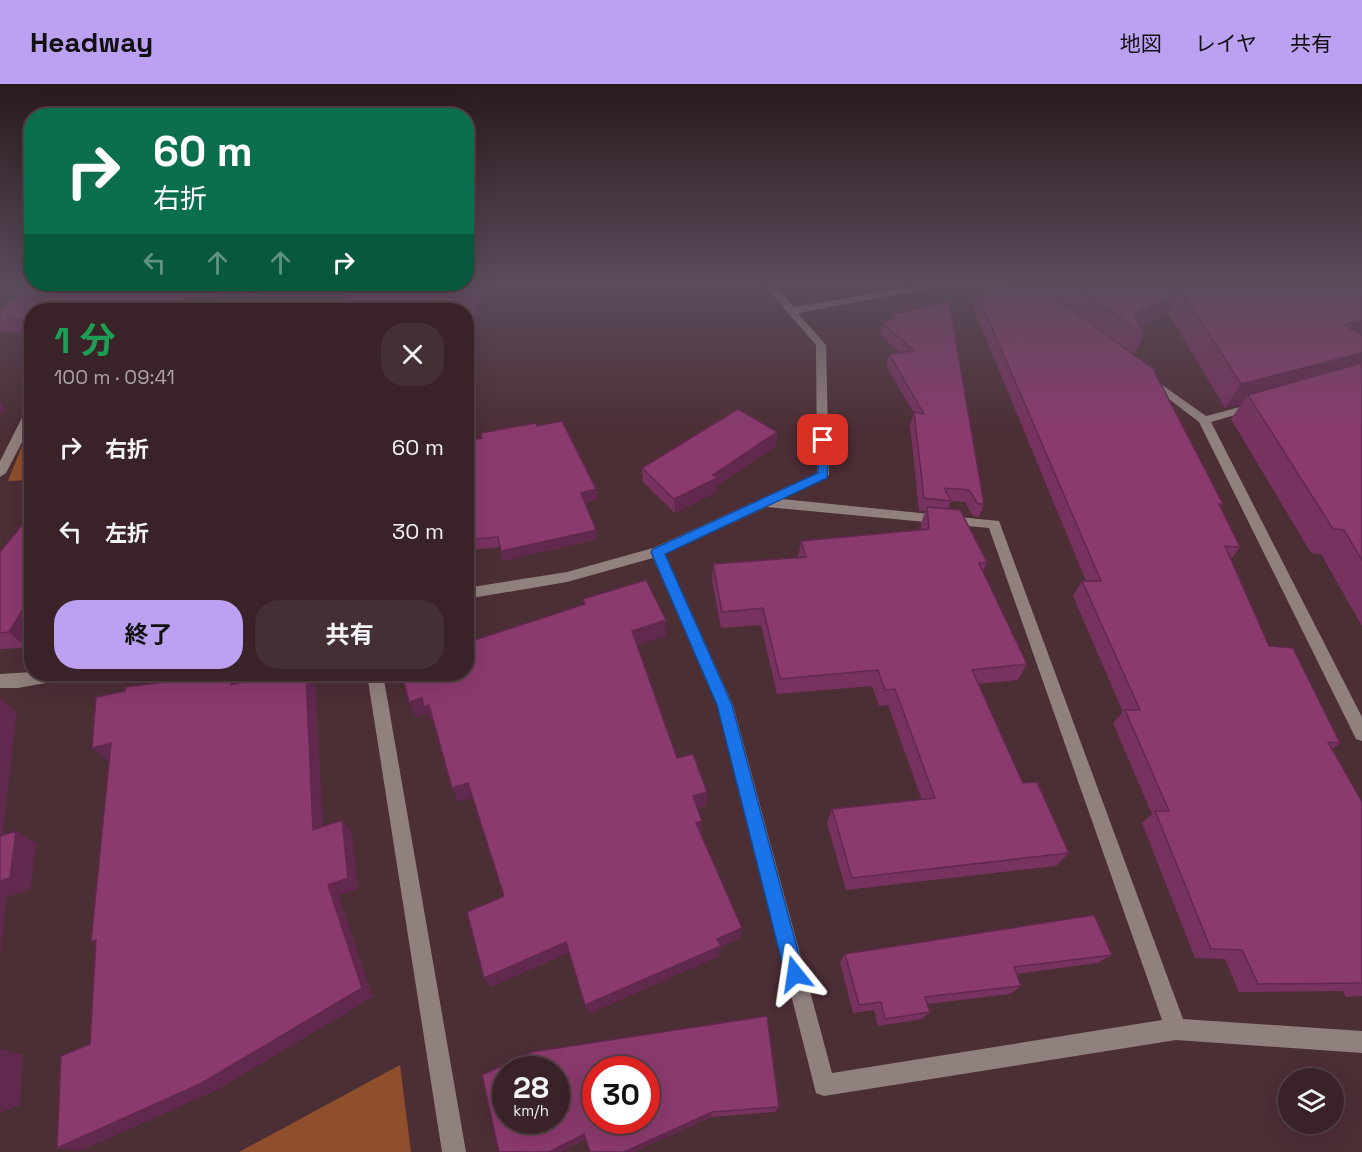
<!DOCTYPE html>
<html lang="ja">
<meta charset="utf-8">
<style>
body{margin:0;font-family:"Space Grotesk","Noto Sans JP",sans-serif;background:#442f34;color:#f1f3f6;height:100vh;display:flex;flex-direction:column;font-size:22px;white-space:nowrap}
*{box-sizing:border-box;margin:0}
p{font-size:20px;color:#aba4a8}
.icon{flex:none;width:33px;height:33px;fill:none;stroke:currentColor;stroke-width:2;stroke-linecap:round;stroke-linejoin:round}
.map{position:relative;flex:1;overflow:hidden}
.panel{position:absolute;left:24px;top:219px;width:450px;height:378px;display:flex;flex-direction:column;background:#392228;border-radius:24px;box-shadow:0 6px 24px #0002,0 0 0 2px #533f45}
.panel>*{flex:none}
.banner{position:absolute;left:24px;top:24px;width:450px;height:183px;border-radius:24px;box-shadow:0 6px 24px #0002,0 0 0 2px #533f45;background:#0b6e4f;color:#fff;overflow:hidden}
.tools{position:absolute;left:1278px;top:984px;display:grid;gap:12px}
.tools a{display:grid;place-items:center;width:66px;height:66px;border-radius:50%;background:#392228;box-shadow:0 6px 24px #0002,0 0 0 2px #533f45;font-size:30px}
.speed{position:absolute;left:492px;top:972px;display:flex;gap:12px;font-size:30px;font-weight:700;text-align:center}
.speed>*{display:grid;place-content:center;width:78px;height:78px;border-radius:50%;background:#392228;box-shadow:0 6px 24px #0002,0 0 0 2px #533f45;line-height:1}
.speed small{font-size:15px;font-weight:400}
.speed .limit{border:9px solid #d22;background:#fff;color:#111}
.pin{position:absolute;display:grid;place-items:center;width:51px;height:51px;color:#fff;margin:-26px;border-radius:12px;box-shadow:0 3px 9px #0006}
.me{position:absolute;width:66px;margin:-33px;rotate:345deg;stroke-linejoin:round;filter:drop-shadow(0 0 4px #0008)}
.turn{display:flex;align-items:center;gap:21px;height:126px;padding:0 30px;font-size:27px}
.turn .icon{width:78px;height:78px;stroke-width:2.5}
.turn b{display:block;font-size:42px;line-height:51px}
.lanes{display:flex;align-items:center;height:57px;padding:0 30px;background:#0003;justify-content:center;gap:30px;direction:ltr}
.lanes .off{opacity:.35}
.round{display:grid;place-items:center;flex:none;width:63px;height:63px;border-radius:24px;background:#442f34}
.head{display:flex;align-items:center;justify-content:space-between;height:102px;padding:0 30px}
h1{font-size:36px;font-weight:700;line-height:45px;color:#1e9e55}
.cta{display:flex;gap:12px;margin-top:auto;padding:12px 30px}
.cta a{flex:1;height:69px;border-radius:24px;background:#bca0f2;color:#111;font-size:24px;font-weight:700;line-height:69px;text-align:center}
.cta a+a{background:#442f34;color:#f1f3f6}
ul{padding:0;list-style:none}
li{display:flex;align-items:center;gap:18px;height:84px;padding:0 30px}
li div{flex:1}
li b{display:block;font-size:22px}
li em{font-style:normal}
header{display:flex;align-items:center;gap:36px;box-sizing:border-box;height:84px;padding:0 30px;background:#bca0f2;color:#111}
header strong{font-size:28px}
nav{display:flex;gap:33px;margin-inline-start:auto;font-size:21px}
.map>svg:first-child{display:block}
.built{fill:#5b373f}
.green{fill:#8f4f2c}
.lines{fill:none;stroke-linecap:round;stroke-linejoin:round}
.minor{fill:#90807e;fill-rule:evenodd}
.wall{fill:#78325f}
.shaded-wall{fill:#61294d}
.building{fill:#8b3a6e;stroke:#61294d;stroke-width:1.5;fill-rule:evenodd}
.route{fill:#1a73e8;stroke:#114b97;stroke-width:1.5}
</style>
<header>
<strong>Headway</strong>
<nav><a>地図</a><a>レイヤ</a><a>共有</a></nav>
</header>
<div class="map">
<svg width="1362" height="1068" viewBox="0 0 1362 1068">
<rect width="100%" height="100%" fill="#4c2e35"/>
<!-- built -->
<path class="built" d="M 789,201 L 866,201 L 811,212 L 797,208 Z"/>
<!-- green -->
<path class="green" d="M 31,341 L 31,396 L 8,397 L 30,342 Z
M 400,981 L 411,1068 L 239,1068 Z"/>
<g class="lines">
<!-- minor -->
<path class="minor" d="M 764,201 L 774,201 L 794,223 L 918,201 L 938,201 L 933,204 L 798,229 L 826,261 L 829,391 L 782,415 L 999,437 L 1183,935 L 1362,947 L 1362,969 L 1176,956 L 824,1012 L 816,1009 L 717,621 L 653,474 L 567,498 L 466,515 L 466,504 L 567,488 L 653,464 L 817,389 L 816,261 ZM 767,423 L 989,444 L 1162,936 L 832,989 L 733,621 L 665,470 Z
M 1148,291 L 1206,332 L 1255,319 L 1261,322 L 1259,324 L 1211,338 L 1362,633 L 1362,657 L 1356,655 L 1199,338 L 1144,296 L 1142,294 Z
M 32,323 L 32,339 L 6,389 L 0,393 L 0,377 L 26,326 Z
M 32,588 L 65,590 L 63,595 L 57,597 L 18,604 L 0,604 L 0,590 Z
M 367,590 L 383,590 L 466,1068 L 442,1068 Z"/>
</g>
<!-- wall -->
<path class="wall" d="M 0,201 L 222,201 L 196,226 L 32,226 L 32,248 L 0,249 L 0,227 L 22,207 L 0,203 Z
M 352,201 L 485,201 L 473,258 L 466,258 L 466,226 Z
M 1044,201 L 1362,201 L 1362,542 L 1321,470 L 1311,469 L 1231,335 L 1241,320 L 1225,324 L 1168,229 L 1141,244 L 1144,251 L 1134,271 L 1223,420 L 1220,423 L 1240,463 L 1231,475 L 1269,562 L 1340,659 L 1332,665 L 1362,718 L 1362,912 L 1346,913 L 1343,907 L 1239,908 L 1225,875 L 1195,874 L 1142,739 L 1152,730 L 1113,639 L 1123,628 L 1073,512 L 1082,497 L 1086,497 L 973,223 L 977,209 L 1043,204 Z
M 949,217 L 984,420 L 979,433 L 973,432 L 965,418 L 951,417 L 948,425 L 987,478 L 983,487 L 1027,580 L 1018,596 L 978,600 L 1023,699 L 1069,769 L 1056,782 L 846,806 L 827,739 L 832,725 L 922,716 L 888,621 L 879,622 L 872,602 L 777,610 L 761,541 L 721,544 L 712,497 L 713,480 L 798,474 L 801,457 L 921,445 L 921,440 L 925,427 L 919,427 L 910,341 L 914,329 L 886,282 L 889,270 L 900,269 L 880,250 L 882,238 L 891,236 L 893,230 Z
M 537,342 L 596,405 L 598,415 L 585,419 L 596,446 L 597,455 L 503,477 L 500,463 L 466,466 L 466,356 L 482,354 Z
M 777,348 L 776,362 L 716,402 L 716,408 L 675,429 L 643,398 L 642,384 Z
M 0,468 L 26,564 L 0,565 Z
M 845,870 L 1112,871 L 1098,879 L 1016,890 L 1021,902 L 1010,910 L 927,920 L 930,928 L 922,935 L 878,942 L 874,926 L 853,929 L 840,878 Z
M 532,968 L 779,1023 L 775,1028 L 711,1033 L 634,1068 L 590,1068 L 586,1055 L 560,1068 Z"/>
<!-- shaded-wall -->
<path class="shaded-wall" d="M 203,201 L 222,201 L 196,226 L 177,226 Z
M 482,201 L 485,201 L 473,258 L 470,249 Z
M 1181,206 L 1168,229 L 1137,246 L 1134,231 Z
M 1362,236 L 1362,254 L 1344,241 Z
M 1362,269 L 1362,288 L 1248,311 L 1241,320 L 1225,324 L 1241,300 Z
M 0,318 L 6,326 L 0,331 Z
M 777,348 L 776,362 L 716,402 L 716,408 L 675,429 L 674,415 Z
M 596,405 L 598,415 L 582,419 L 581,409 Z
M 596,446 L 597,455 L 503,477 L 501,467 Z
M 32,511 L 32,554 L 26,564 L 9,548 Z
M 666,536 L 666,552 L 633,563 L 632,547 Z
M 234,590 L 235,590 L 245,603 L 231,601 Z
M 306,590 L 312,590 L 315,594 L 324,757 L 313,746 Z
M 0,614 L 17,628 L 0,770 Z
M 422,614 L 429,621 L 436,637 L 432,638 L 427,630 L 416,633 L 409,618 Z
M 111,659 L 127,672 L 108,677 L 92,664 Z
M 468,699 L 475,713 L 459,718 L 452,704 Z
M 707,708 L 706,722 L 693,725 L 693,712 Z
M 342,736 L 352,748 L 358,805 L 339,811 L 373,913 L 217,1006 L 80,1067 L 57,1064 L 328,801 Z
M 702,737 L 701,750 L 696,739 Z
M 16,747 L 36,759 L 31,805 L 6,814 L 0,879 L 0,797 Z
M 742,844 L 740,854 L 721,863 L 720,872 L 589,930 L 585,921 L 717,855 Z
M 566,858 L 570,868 L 491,903 L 484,894 Z
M 0,965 L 23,971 L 20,1021 L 0,1029 Z
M 712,1028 L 711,1033 L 634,1068 L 624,1068 Z
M 584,1050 L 588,1054 L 560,1068 L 549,1068 Z"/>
<!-- building -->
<path class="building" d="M 29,201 L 203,201 L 177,226 L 32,226 L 32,236 L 0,236 L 0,227 Z
M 352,201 L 482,201 L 470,249 L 466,249 L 466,226 L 337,226 Z
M 1012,201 L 1038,201 L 1153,285 L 1223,420 L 1219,420 L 1240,463 L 1225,462 L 1269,562 L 1293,564 L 1340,659 L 1328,658 L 1362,718 L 1362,899 L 1258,900 L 1242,866 L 1211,865 L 1155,727 L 1169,727 L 1125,626 L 1140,626 L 1082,497 L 1101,497 L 977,209 Z
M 1073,201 L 1362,201 L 1362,236 L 1344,241 L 1362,251 L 1362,269 L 1241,300 L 1181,206 L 1134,231 L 1144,251 Z
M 949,217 L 984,420 L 978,420 L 969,406 L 944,404 L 951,417 L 924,414 L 914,328 L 924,330 L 889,270 L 914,267 L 882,238 L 897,234 L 893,230 Z
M 1362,279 L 1362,476 L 1344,446 L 1333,445 L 1248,311 Z
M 738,325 L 777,348 L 713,391 L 717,394 L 674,415 L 642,384 Z
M 562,337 L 596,405 L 581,409 L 596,446 L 501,467 L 498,453 L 466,456 L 466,356 L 482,354 L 481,349 L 536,339 L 537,342 Z
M 927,423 L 960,426 L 987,478 L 979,479 L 1027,580 L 972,586 L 1023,699 L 1037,698 L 1069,769 L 852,794 L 832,725 L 935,714 L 895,605 L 885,606 L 878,586 L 780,595 L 763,524 L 722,528 L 713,480 L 806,473 L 801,457 L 929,445 Z
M 32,429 L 32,511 L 9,548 L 0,549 L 0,468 Z
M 646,496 L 666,536 L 632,547 L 677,674 L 693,670 L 707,708 L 693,712 L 702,737 L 696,739 L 742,844 L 717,855 L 721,862 L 585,921 L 566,858 L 484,894 L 467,828 L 504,812 L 468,699 L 452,704 L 429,621 L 424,623 L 422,614 L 409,618 L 402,590 L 466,590 L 466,559 L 585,520 L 583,515 Z
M 226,590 L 234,590 L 231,601 L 272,590 L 306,590 L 313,746 L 342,736 L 348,794 L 328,801 L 362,904 L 200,1000 L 57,1064 L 61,972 L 90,960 L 96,856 L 91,858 L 111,659 L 92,664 L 96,613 L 125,607 L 126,603 Z
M 16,747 L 10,794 L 0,797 L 0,752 Z
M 1094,831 L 1112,871 L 1014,883 L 1021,902 L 925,913 L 930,928 L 885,935 L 881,918 L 859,921 L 845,870 Z
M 767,932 L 779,1023 L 712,1028 L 624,1068 L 590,1068 L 584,1050 L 549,1068 L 499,1068 L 482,991 L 532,968 ZM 506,986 L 556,986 L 556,1036 L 506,1036 ZM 596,986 L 646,986 L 646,1036 L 596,1036 Z"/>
<!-- sky -->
<linearGradient id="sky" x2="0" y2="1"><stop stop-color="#2a191d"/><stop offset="0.57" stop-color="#5b4c5c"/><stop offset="1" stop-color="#5b4c5c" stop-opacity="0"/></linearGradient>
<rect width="1362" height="350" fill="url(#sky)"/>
<!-- route -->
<path class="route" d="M 823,353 L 829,356 L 827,394 L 665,470 L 732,621 L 804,890 L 801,896 L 795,899 L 788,896 L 785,890 L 717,621 L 651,468 L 653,465 L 818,389 L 818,356 Z"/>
</svg>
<div class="tools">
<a><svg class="icon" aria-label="layers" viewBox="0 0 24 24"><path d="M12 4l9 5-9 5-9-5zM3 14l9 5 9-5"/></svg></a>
</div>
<div class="speed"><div>28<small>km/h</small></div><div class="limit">30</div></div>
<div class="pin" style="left:823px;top:356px;background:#d93025"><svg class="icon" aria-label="arrive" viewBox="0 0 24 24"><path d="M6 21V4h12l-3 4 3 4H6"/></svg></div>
<svg class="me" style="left:795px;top:890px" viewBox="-20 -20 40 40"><path d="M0-17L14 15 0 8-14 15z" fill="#1a73e8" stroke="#fff" stroke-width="4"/></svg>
<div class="banner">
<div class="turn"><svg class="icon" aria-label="right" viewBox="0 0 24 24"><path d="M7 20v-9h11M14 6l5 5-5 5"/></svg><div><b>60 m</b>右折</div></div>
<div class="lanes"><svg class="icon off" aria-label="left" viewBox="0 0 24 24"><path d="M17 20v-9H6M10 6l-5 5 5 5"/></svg><svg class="icon off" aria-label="ahead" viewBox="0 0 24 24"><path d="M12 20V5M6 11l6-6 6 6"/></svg><svg class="icon off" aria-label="ahead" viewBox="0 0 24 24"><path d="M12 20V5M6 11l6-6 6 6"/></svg><svg class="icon" aria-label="right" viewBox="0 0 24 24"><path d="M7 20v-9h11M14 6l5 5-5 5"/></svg></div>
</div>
<section class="panel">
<div class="head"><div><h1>1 分</h1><p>100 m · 09:41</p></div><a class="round"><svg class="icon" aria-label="close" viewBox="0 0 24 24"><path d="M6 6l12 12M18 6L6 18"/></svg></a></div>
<ul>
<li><svg class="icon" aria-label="right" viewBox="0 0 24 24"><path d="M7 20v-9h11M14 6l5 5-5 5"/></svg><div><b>右折</b></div><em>60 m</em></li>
<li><svg class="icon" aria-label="left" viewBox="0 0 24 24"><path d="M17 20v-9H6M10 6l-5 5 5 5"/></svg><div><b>左折</b></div><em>30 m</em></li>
</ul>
<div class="cta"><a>終了</a><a>共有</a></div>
</section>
</div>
